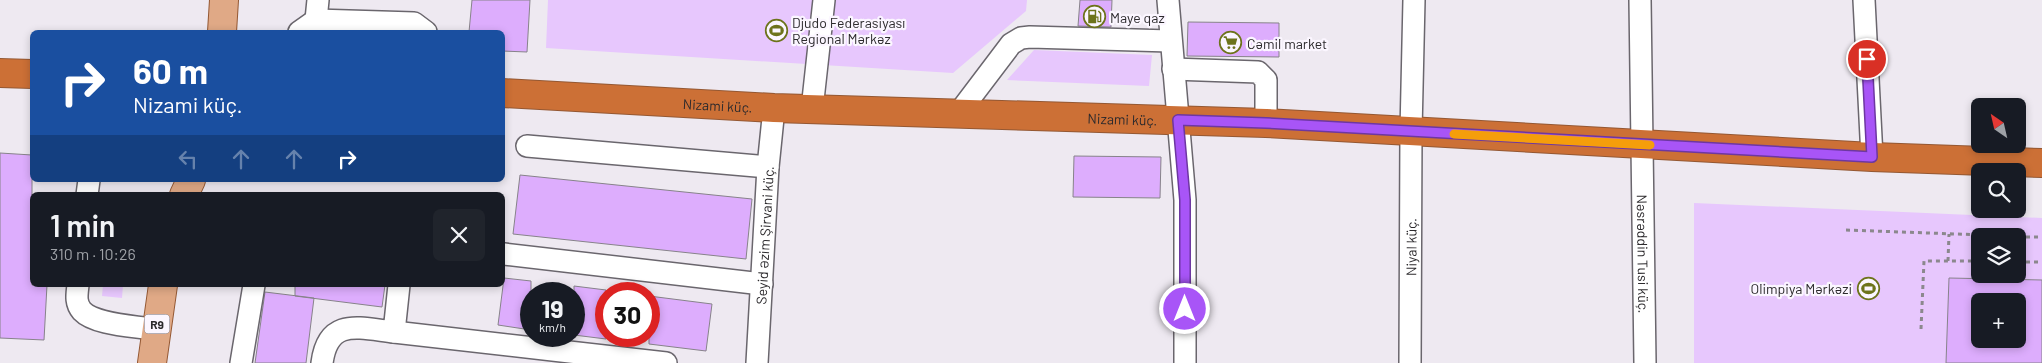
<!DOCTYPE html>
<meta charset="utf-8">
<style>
body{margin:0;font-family:Barlow,sans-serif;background:#20242c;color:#f1f3f6;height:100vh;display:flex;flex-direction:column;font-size:19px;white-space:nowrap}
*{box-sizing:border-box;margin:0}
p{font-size:16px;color:#9ea1a6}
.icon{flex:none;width:28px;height:28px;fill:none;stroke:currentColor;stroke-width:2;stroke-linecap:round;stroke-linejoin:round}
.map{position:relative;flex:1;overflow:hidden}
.panel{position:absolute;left:30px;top:192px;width:475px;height:95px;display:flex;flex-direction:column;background:#171b24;border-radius:8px;box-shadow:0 2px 8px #0003}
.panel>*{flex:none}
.hud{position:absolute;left:30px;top:30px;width:475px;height:152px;border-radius:8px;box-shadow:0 2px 8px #0003;background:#1a4fa0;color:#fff;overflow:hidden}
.needle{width:32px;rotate:326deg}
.fabs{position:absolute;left:1971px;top:98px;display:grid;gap:10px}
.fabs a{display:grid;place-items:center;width:55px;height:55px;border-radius:8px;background:#171b24;box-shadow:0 2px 8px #0003;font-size:25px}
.speed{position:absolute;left:520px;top:282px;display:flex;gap:10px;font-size:25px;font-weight:700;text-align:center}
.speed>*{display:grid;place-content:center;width:65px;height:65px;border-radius:50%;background:#171b24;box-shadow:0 2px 8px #0003;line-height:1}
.speed small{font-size:12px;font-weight:400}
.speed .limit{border:8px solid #d22;background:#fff;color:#111}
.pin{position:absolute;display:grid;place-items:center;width:42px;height:42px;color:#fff;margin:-21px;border:2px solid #fff;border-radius:50%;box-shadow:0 1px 5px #0007}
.me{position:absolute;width:55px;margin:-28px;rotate:0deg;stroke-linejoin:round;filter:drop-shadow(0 0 4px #0008)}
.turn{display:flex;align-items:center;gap:18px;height:105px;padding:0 20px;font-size:22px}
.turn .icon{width:65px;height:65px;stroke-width:2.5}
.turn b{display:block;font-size:35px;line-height:42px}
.lanes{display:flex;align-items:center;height:48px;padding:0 20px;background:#0003;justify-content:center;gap:25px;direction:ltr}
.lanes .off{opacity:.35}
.round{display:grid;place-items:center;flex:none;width:52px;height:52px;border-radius:8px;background:#20242c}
.headline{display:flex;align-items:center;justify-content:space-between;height:85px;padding:0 20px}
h1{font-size:30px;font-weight:600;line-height:38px}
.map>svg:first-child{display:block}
.green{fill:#e7c7fd;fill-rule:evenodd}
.building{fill:#ddadfd;stroke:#87838a;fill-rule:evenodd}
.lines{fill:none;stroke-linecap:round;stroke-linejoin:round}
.minor-casing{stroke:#6a666d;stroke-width:24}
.major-casing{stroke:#945833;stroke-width:30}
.highway-casing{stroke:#945833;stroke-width:30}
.path{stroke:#8b888d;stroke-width:3;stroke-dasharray:4 4;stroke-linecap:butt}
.minor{stroke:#fff;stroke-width:21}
.major{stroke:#e0a986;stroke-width:28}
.highway{stroke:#cc7036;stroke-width:28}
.route-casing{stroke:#6d37a1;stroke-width:12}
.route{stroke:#a855f7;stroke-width:9}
.slow{stroke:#f59e0b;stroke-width:9}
.labels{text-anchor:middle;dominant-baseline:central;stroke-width:4.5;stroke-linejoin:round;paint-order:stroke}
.shield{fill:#fbf6ff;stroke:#6a676c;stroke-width:1}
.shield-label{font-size:12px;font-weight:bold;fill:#2c2a2d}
.poi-label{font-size:14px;fill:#2c2a2d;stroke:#fbf6ff;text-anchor:start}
.street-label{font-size:14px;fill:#2c2a2d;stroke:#fbf6ff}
</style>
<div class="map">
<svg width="2042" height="363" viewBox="0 0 2042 363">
<rect width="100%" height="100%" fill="#eee9f1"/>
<!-- green -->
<path class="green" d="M 548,0 L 1027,0 L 1026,11 L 953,73 L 546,48 Z
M 1034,50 L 1152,55 L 1149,86 L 1007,80 Z
M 1694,203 L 2042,218 L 2042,363 L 1694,363 ZM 1980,236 L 2018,236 L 2018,274 L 1980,274 ZM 1980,301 L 2018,301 L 2018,339 L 1980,339 Z
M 103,285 L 123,285 L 122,298 L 102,296 Z"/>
<!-- building -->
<path class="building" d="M 472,0 L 530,0 L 527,52 L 502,51 L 502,32 L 469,32 Z
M 1080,0 L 1112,0 L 1111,27 L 1078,26 Z
M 1188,22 L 1279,23 L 1279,57 L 1187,56 Z
M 0,153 L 32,155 L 32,285 L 47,285 L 44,340 L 0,338 Z
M 1074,156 L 1161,157 L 1160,198 L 1073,197 Z
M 520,175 L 752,199 L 746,259 L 513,234 Z
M 504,278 L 531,281 L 531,330 L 498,325 Z
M 1949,278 L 2042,280 L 2042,363 L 1946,363 ZM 1980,301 L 2018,301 L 2018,339 L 1980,339 Z
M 295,285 L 385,285 L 382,307 L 295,296 Z
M 574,286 L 606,290 L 606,339 L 574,335 Z
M 265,292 L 314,298 L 306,363 L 255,363 Z
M 649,296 L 712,304 L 706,351 L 649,344 Z"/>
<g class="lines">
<defs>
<g id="minor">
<path d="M 1168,0 L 1185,200 L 1185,363"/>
<path id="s1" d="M 1640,0 L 1645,363"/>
<path d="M 1864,0 L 1872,157"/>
<path d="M 316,20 L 318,0"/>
<path d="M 299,32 L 316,20 L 414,23 L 426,32"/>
<path d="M 1173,69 L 1258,72 L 1266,80 L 1266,123"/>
<path d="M 812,109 L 824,0"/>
<path d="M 958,114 L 1011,44 L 1021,38 L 1030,37 L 1170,41"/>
<path d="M 527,146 L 768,167"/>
<path d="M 87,195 L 89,180"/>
<path d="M 504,254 L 762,284"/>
<path d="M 78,285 C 77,294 75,303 82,311 C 95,325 137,326 156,330"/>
<path d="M 394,332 L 666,363"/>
<path d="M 241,363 L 254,285"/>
<path d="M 322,363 C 328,317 359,328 394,332 L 399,285"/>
<path id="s2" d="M 757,363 L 768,167 L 774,108"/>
<path id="s3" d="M 1410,363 L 1411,131 L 1414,0"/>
</g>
<path id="major" d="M 222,32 L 224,0
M 184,195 L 191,180
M 152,363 L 163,285"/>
<g id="highway">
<path d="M 0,73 L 32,74"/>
<path id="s4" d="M 502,93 L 774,108 L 1266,123 L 1872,157 L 2042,163"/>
</g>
</defs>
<!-- minor casing -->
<use href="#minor" class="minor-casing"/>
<!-- major casing -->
<use href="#major" class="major-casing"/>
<!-- highway casing -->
<use href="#highway" class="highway-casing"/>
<!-- path -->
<path class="path" d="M 1846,230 L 2011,236
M 2018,237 L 2042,237
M 1948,261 L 1949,234
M 2018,262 L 2042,262
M 1921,329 L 1924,261 L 1980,261"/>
<!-- minor -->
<use href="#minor" class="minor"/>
<!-- major -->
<use href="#major" class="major"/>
<!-- highway -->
<use href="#highway" class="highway"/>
</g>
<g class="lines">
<defs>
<path id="route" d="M 1185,309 L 1185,200 L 1178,120 L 1266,123 L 1872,157 L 1867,59"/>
</defs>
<!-- route casing -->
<use href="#route" class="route-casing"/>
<!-- route -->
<use href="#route" class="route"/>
<!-- slow -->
<path class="slow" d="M 1454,134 L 1650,145"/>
</g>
<!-- icons -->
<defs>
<symbol id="fuel-ring" viewBox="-11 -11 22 22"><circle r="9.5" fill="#fbf6ff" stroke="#6d731b" stroke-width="1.5"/><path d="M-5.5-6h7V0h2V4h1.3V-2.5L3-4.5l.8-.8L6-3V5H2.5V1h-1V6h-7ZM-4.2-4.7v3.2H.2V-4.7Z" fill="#6d731b"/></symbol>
<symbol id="stadium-ring" viewBox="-11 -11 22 22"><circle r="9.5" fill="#fbf6ff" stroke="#6d731b" stroke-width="1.5"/><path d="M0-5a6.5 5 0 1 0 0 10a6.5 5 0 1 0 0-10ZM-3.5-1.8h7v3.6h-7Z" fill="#6d731b"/></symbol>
<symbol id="supermarket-ring" viewBox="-11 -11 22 22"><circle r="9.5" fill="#fbf6ff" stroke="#6d731b" stroke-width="1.5"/><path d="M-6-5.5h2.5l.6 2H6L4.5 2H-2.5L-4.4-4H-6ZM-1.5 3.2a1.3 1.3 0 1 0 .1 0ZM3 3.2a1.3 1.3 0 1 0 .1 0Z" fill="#6d731b"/></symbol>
</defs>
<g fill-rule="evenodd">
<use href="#fuel-ring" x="1082" y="4" width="25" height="25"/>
<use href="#stadium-ring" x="764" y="18" width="25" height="25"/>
<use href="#supermarket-ring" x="1218" y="30" width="25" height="25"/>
<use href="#stadium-ring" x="1856" y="276" width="25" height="25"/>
</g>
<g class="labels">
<!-- shield labels -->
<rect class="shield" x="144.5" y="314.5" width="25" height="19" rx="4"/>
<g class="shield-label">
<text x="157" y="324">R9</text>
</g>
<!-- poi labels -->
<g class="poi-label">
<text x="1110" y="17">Maye qaz</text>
<text x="792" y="22">Djudo Federasiyası<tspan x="792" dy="16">Regional Mərkəz</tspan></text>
<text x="1247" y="43">Cəmil market</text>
<text x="1852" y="288" text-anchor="end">Olimpiya Mərkəzi</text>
</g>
<!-- street labels -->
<g class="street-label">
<text stroke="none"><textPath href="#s4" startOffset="216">Nizami küç.</textPath></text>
<text stroke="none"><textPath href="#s4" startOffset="621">Nizami küç.</textPath></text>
<text stroke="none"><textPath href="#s2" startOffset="128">Seyid Əzim Şirvani küç.</textPath></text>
<text stroke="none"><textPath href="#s3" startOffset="116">Niyal küç.</textPath></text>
<text stroke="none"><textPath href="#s1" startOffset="254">Nəsrəddin Tusi küç.</textPath></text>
</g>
</g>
</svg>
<div class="fabs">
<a><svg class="needle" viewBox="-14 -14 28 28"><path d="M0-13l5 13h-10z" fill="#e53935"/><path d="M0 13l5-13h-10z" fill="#9ea1a6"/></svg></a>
<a><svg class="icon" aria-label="search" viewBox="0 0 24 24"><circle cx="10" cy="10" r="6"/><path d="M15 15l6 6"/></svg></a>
<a><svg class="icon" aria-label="layers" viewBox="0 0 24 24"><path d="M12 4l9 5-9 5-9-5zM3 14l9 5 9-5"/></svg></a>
<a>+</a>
</div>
<div class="speed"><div>19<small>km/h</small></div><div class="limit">30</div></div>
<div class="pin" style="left:1867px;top:59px;background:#d93025"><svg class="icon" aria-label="arrive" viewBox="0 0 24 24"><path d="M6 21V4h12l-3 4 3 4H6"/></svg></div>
<svg class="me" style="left:1185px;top:309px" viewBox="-20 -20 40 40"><circle r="17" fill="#a855f7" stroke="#fff" stroke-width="3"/><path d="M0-11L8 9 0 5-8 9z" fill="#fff"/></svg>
<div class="hud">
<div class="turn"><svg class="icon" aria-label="right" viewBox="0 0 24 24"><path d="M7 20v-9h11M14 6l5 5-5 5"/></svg><div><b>60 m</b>Nizami küç.</div></div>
<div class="lanes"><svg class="icon off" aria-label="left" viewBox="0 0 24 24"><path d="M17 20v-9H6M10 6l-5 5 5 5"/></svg><svg class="icon off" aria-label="ahead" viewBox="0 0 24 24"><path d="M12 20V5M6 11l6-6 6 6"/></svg><svg class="icon off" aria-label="ahead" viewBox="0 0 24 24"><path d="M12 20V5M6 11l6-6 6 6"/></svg><svg class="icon" aria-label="right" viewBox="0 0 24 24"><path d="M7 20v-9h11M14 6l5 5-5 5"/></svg></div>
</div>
<section class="panel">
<div class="headline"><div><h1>1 min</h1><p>310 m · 10:26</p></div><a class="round"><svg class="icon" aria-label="close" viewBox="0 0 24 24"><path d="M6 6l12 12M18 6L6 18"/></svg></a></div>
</section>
</div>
